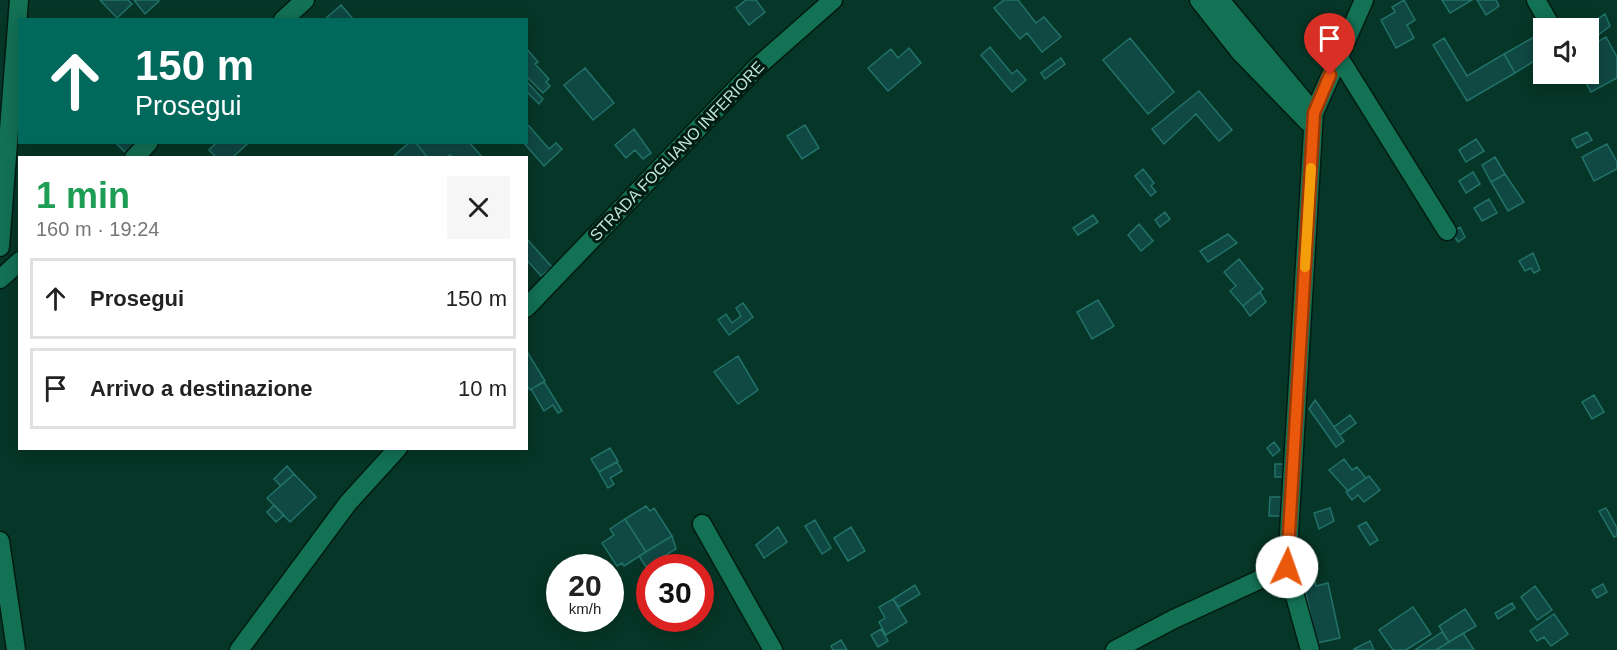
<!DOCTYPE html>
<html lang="it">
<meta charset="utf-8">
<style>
body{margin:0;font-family:Helvetica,sans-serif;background:#f6f6f6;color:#222;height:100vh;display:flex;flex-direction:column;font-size:22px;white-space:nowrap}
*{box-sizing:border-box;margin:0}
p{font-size:20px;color:#767676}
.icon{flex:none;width:33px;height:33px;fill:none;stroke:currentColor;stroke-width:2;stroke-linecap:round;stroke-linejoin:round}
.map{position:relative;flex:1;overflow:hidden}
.side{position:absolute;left:18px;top:156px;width:510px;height:294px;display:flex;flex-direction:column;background:#fff;border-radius:0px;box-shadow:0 3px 15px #0003}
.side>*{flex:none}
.hud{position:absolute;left:18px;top:18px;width:510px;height:126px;border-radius:0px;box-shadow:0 3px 15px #0003;background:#00695c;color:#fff;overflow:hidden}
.controls{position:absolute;left:1533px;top:18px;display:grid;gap:12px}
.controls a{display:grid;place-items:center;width:66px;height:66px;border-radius:0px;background:#fff;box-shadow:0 3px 15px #0003;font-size:30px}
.speed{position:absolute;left:546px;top:554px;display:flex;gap:12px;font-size:30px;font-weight:700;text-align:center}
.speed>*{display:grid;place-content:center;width:78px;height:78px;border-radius:50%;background:#fff;box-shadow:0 3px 15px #0003;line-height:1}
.speed small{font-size:15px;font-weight:400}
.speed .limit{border:9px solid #d22;background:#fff;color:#111}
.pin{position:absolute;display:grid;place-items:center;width:51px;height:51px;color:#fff;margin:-62px -26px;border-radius:50% 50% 50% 0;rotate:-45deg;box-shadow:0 0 6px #0007}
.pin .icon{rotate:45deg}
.me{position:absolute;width:66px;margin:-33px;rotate:3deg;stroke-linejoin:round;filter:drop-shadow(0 0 4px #0008)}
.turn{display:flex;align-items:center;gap:21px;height:126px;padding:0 18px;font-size:27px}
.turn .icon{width:78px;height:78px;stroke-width:2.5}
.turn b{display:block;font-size:42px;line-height:51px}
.round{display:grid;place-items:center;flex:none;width:63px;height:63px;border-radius:0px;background:#f6f6f6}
.summary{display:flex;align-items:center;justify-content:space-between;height:102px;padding:0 18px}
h1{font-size:36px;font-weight:700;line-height:45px;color:#1e9e55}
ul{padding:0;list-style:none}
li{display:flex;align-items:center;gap:18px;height:81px;margin:0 12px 9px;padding:0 6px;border:3px solid #e0e0e0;border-radius:0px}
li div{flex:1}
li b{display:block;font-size:22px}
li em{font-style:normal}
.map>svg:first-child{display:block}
.building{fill:#104843;stroke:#22726a;stroke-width:1.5}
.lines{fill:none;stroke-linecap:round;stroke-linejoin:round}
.minor-casing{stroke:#021b12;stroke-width:21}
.minor{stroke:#137154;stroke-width:18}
.route-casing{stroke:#983908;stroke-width:15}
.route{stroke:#ea580c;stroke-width:10}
.slow{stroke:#f59e0b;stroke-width:10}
.labels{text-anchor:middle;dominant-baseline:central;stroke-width:6;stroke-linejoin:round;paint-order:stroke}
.street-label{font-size:16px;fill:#bfe6d5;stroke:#021b12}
</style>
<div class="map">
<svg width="1617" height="650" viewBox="0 0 1617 650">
<rect width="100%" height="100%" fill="#063627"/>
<!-- building -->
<path class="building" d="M 100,0 L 128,0 L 132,4 L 117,18 Z
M 134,0 L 158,0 L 159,1 L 145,14 Z
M 746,0 L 756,0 L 765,12 L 749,25 L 736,8 Z
M 1004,0 L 1018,0 L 1036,23 L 1044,17 L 1061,37 L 1042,52 L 1027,33 L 1020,39 L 994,8 Z
M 1404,0 L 1415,20 L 1407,25 L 1414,38 L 1396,48 L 1381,20 L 1395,12 L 1392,7 Z
M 1442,0 L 1472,0 L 1450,13 Z
M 1477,0 L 1496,0 L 1499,6 L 1486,15 Z
M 341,5 L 354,20 L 325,19 Z
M 1605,14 L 1610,26 L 1597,36 L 1594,32 L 1588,36 L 1588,28 L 1585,28 Z
M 1544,32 L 1544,55 L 1534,37 Z
M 1534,37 L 1544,55 L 1515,73 L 1504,54 Z
M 1606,37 L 1617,57 L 1617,78 L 1591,92 L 1581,74 L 1588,74 L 1588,47 Z
M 1130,38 L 1174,92 L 1148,114 L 1103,60 Z
M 1444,38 L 1467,76 L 1504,54 L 1515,73 L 1467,101 L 1433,45 Z
M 990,47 L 1012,74 L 1017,70 L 1026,80 L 1012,92 L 981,55 Z
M 526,48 L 538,62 L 535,64 L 549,79 L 546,82 L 550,86 L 543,93 L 526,76 Z
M 909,48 L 921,63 L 888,91 L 868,68 L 891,49 L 898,58 Z
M 1061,58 L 1065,64 L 1045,79 L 1041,73 Z
M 585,68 L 614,103 L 593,120 L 564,85 Z
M 527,82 L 543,99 L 539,104 L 526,91 Z
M 1199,91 L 1232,130 L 1219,141 L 1196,114 L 1164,144 L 1152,129 Z
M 805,125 L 819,148 L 802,159 L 787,136 Z
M 526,126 L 529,126 L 549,149 L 556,143 L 562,149 L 544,166 L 523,142 L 526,142 Z
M 634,129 L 651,153 L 643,159 L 635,150 L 626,158 L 615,145 Z
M 1587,132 L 1592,140 L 1577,148 L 1572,139 Z
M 1476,139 L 1484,151 L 1466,162 L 1459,150 Z
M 115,142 L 144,142 L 130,157 Z
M 217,142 L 246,142 L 247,144 L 232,158 L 217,158 L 209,150 Z
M 410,142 L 415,142 L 428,158 L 397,158 L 395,155 Z
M 415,142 L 469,142 L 483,158 L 452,158 L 450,155 L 447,158 L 428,158 Z
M 1607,144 L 1617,162 L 1617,169 L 1594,181 L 1582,157 Z
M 1495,157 L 1505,174 L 1491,182 L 1482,165 Z
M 1143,169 L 1154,183 L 1151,186 L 1156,192 L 1151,196 L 1135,176 Z
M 1473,172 L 1480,184 L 1466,193 L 1459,181 Z
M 1505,174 L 1524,202 L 1508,211 L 1491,182 Z
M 1489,199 L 1497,213 L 1482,221 L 1474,208 Z
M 1165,212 L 1170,219 L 1160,227 L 1155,220 Z
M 1093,215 L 1098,222 L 1078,235 L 1073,228 Z
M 1139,224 L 1153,241 L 1141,251 L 1128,235 Z
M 1460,227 L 1465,237 L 1458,242 L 1452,232 Z
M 1228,234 L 1237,243 L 1208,262 L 1200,251 Z
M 526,238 L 552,267 L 541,276 L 526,259 Z
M 1533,253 L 1540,270 L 1534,273 L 1531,268 L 1525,271 L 1519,261 Z
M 1239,259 L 1263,289 L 1243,306 L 1230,291 L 1236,286 L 1224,272 Z
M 1260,292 L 1266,302 L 1250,316 L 1243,306 Z
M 1098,300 L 1114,326 L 1092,339 L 1077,312 Z
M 743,303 L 753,317 L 729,335 L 718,320 L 726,314 L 732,323 L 741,316 L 736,308 Z
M 526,350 L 545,381 L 530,390 L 526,384 Z
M 738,356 L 758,390 L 738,404 L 714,372 Z
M 544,382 L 562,411 L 558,413 L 553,405 L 544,411 L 531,389 Z
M 1594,395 L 1604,412 L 1592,419 L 1582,402 Z
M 1315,400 L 1344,441 L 1336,447 L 1309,409 Z
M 1350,415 L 1356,423 L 1340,435 L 1334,427 Z
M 1274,442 L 1280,450 L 1273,456 L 1267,448 Z
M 610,448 L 618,461 L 599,472 L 591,459 Z
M 1344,459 L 1352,470 L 1357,467 L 1366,478 L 1348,491 L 1329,470 Z
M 617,462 L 622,471 L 610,478 L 614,484 L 608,488 L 599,472 Z
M 1275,464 L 1287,464 L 1287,477 L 1275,477 Z
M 287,466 L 294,474 L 281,486 L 274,479 Z
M 294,474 L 316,497 L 290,522 L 267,498 Z
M 1369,476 L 1380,490 L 1364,502 L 1358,495 L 1352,500 L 1346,492 Z
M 1270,497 L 1286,497 L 1286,516 L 1269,516 Z
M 274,505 L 284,515 L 276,522 L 267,512 Z
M 646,506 L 650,511 L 654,508 L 672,536 L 646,552 L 625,519 Z
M 1330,508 L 1334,521 L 1319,529 L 1314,513 Z
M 1606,508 L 1617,528 L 1617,536 L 1614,537 L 1599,511 Z
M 625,519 L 646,552 L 624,566 L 622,563 L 617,566 L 602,543 L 614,535 L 610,529 Z
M 815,520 L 831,548 L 822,554 L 805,526 Z
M 1366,522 L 1378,540 L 1370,545 L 1358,526 Z
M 778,527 L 787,542 L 764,558 L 756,545 Z
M 851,527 L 865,551 L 848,561 L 834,538 Z
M 672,536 L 676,549 L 646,567 L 639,556 Z
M 1315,582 L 1316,586 L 1328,583 L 1340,638 L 1317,643 L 1304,585 Z
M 1603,584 L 1607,592 L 1597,598 L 1592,590 Z
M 915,585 L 920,594 L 899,607 L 893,599 Z
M 1535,586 L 1552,610 L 1537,620 L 1521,597 Z
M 893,599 L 907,622 L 886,635 L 879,622 L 885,618 L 879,607 Z
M 1512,603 L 1515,608 L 1498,619 L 1495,613 Z
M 1413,607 L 1431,634 L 1406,650 L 1393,650 L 1379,630 Z
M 1465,609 L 1476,626 L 1449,642 L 1439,626 Z
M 1554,614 L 1568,634 L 1551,646 L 1544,637 L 1537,641 L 1530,631 Z
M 881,629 L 888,641 L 878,647 L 871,635 Z
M 1442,632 L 1449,642 L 1436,650 L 1415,650 Z
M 1463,633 L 1474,650 L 1436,650 L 1449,642 Z
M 841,640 L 847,650 L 833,650 L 831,646 Z
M 1370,641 L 1374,650 L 1355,650 L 1354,649 Z"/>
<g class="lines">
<defs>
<path id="minor" d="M 1199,0 L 1240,52 L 1308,122
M 1220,0 L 1314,113 L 1364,0
M 1536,0 L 1552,28
M 283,20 L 305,0
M 1338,56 L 1447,231
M 134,158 L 149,142
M 0,247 L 19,0
M 0,279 L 20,261
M 526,308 L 758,66 L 833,0
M 702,524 L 773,650
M 0,541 L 16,650
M 239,650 L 348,503 L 398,448
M 1115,650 L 1174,619 L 1287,567
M 1310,650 L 1287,567 L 1314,113"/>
</defs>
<!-- minor casing -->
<use href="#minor" class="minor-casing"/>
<!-- minor -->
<use href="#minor" class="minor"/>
</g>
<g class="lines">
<defs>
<path id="route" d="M 1287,567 L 1314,113 L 1330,75"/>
</defs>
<!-- route casing -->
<use href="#route" class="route-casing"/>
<!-- route -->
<use href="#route" class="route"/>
<!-- slow -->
<path class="slow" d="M 1305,267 L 1311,168"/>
</g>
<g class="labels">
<!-- street labels -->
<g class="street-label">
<text transform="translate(677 151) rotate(-46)">STRADA FOGLIANO INFERIORE</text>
</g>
</g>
</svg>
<div class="controls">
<a><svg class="icon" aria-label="sound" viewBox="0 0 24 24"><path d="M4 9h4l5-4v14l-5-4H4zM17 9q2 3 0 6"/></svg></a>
</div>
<div class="speed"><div>20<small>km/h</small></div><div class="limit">30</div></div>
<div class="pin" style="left:1330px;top:75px;background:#d93025"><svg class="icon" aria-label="arrive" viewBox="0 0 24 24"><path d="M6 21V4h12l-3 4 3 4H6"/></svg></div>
<svg class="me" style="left:1287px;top:567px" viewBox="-20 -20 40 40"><circle r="19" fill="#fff"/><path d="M0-13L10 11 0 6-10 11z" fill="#ea580c"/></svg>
<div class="hud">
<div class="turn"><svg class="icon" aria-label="ahead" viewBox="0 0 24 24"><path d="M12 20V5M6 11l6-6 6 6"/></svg><div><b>150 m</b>Prosegui</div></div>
</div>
<section class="side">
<div class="summary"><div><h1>1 min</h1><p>160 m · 19:24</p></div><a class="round"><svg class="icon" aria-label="close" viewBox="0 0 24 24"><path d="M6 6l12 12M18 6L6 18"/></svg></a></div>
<ul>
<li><svg class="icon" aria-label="ahead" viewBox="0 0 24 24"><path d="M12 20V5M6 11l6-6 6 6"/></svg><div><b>Prosegui</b></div><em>150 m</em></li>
<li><svg class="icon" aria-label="arrive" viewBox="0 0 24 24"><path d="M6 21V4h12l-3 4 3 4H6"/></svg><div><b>Arrivo a destinazione</b></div><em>10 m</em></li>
</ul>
</section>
</div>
